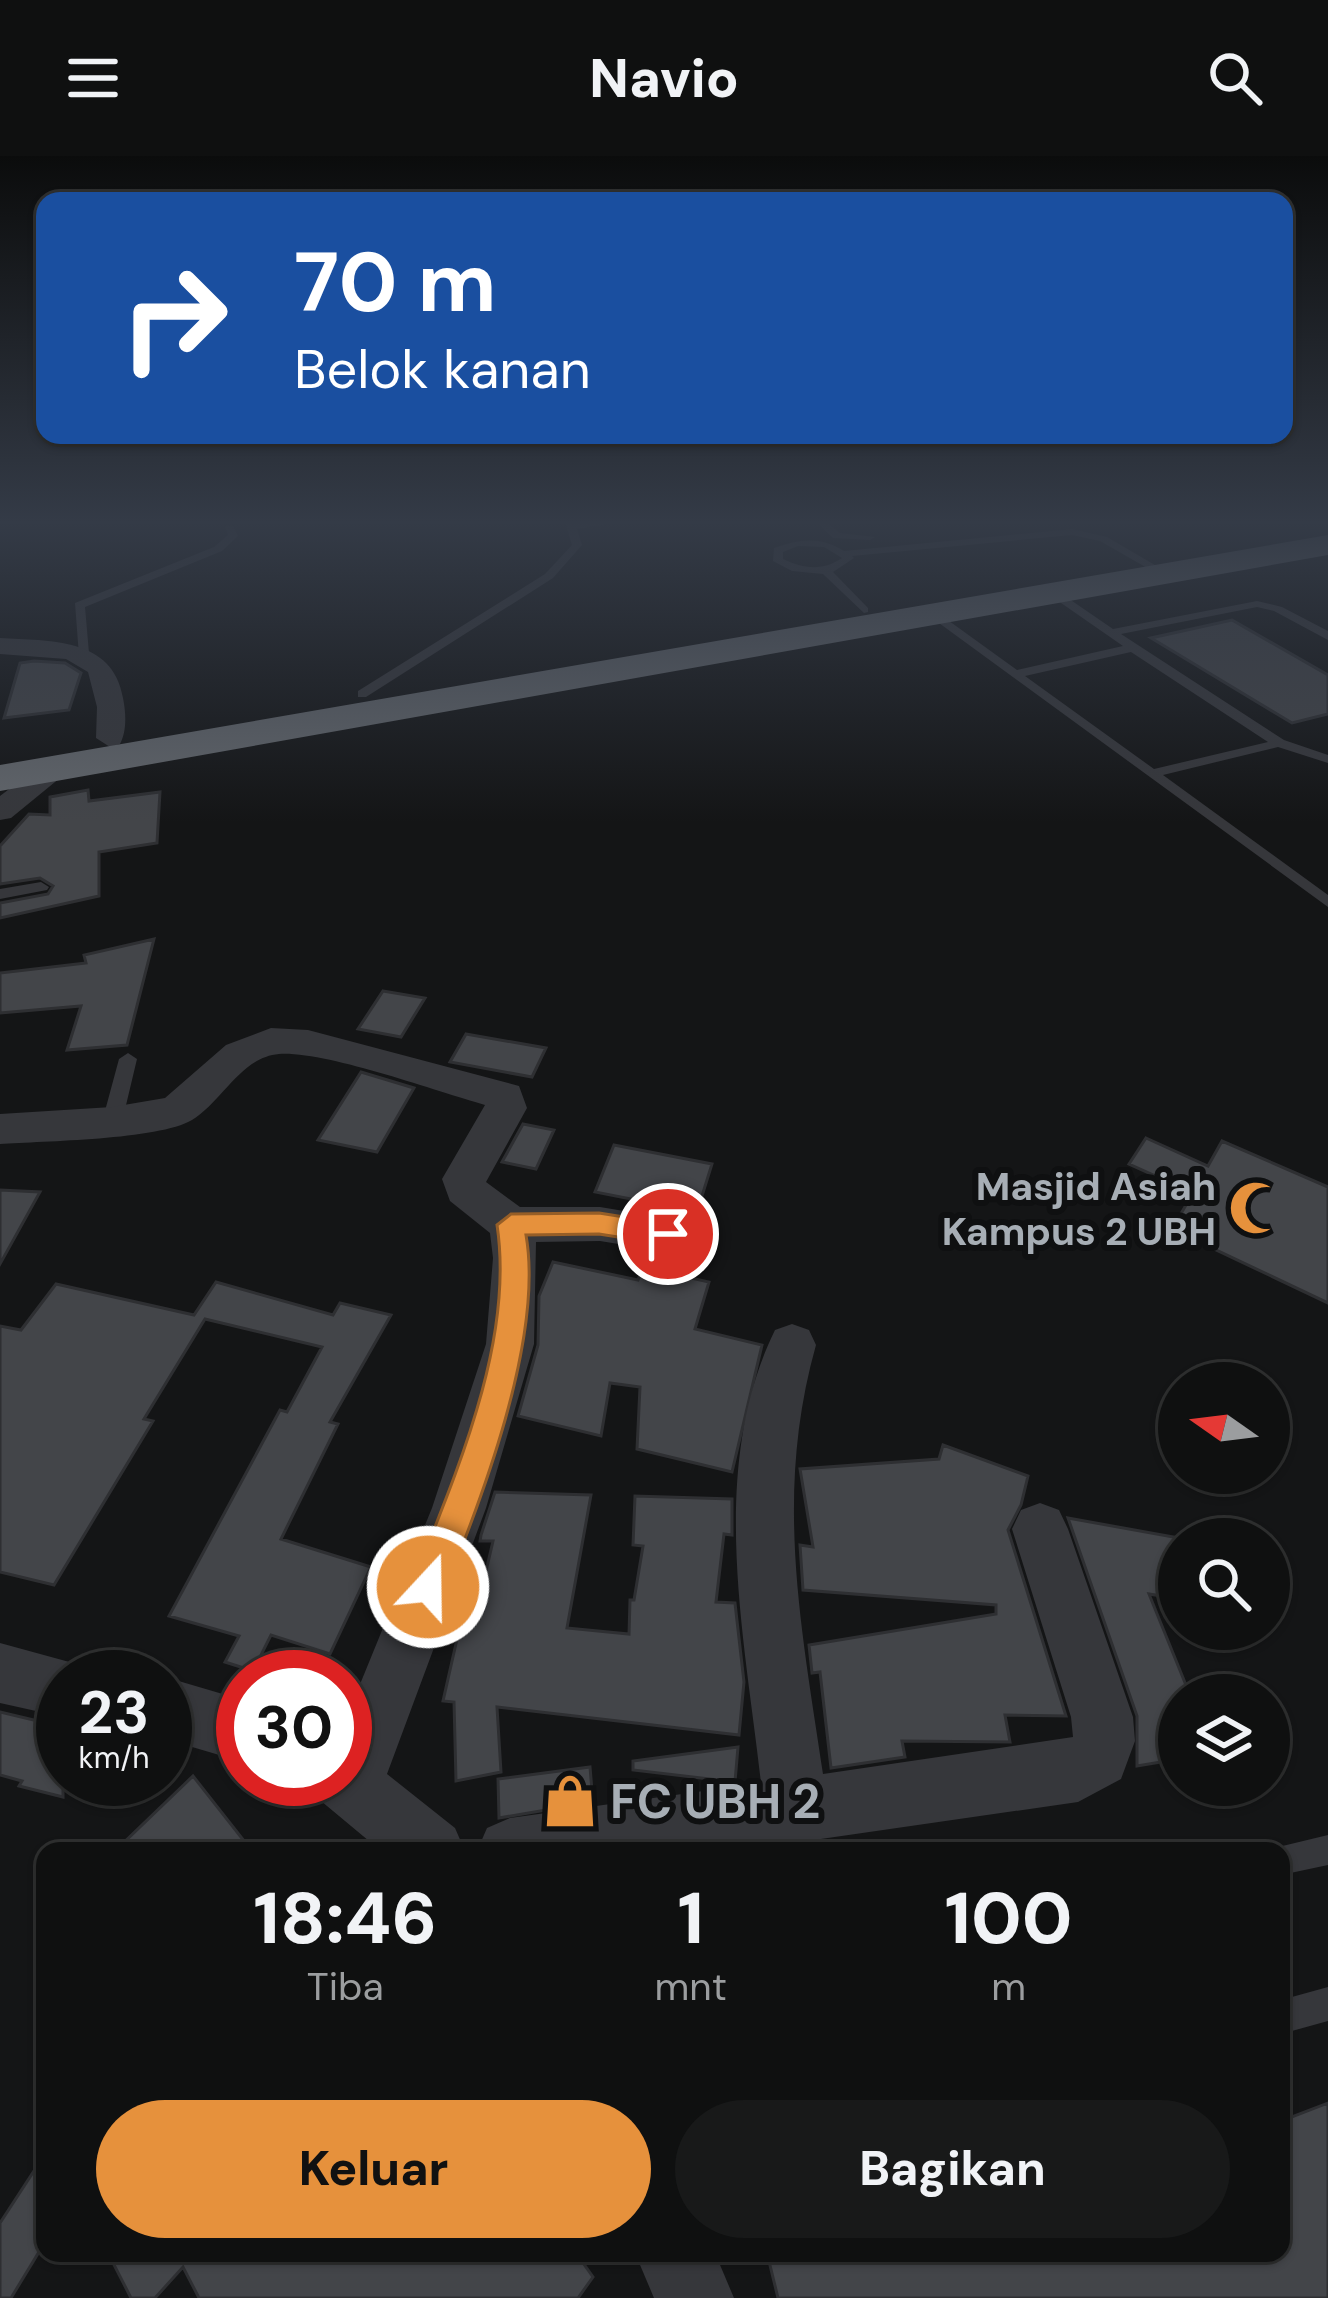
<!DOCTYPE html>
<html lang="id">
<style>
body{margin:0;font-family:"DM Sans",sans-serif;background:#181919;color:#f1f3f6;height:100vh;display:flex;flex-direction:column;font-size:45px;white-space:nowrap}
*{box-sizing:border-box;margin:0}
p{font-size:39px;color:#9b9d9f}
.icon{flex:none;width:66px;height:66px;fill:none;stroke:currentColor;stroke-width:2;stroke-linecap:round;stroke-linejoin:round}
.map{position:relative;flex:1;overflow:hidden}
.panel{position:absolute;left:36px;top:1686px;width:1254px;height:420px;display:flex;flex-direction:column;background:#0f1010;border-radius:24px;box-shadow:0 3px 9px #0004,0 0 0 3px #2f3030}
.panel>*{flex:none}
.banner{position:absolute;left:36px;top:36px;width:1257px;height:252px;border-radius:24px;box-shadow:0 3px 9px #0004,0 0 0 3px #2f3030;background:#1a4fa0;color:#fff;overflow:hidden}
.needle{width:78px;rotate:284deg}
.tools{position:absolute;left:1158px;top:1206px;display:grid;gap:24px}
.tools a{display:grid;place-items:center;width:132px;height:132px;border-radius:50%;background:#0f1010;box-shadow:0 3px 9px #0004,0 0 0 3px #2f3030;font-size:60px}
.speed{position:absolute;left:36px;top:1494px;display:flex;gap:24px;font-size:60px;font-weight:700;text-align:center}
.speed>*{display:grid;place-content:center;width:156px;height:156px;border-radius:50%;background:#0f1010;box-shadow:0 3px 9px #0004,0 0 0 3px #2f3030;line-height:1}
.speed small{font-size:30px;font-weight:400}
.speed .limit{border:18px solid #d22;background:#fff;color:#111}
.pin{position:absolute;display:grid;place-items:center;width:102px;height:102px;color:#fff;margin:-51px;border:6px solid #fff;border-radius:50%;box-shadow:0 3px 12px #0007}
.me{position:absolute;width:132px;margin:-66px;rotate:21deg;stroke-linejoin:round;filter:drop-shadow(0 0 9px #0008)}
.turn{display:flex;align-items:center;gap:42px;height:252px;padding:0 60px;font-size:54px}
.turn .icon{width:156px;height:156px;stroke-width:2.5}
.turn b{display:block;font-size:84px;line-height:102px}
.eta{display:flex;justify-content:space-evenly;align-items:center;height:204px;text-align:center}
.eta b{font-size:72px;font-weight:800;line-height:84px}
.primary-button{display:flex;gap:24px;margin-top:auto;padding:24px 60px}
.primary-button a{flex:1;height:138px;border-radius:72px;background:#e6913c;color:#111;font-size:48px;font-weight:800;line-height:138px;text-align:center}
.primary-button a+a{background:#181919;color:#f1f3f6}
header{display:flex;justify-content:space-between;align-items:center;height:156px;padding:0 60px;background:#0f1010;font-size:54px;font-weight:800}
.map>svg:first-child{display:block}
.building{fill:#434549;stroke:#2e2f32;stroke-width:3}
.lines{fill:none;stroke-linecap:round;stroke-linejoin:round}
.lane{fill:#36373b;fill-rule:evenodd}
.street{fill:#36373b;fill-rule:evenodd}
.highway{fill:#62666b;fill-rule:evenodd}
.route{fill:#e6913c;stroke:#965e27;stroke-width:3}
.labels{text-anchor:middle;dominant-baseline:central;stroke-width:12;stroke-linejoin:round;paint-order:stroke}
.poi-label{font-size:39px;font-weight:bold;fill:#a7aeb5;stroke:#0f1011;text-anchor:end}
.near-poi-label{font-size:48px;font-weight:bold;fill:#a7aeb5;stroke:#0f1011;text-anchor:start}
</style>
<header><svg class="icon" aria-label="menu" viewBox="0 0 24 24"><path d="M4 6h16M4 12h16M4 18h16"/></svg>Navio<svg class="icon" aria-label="search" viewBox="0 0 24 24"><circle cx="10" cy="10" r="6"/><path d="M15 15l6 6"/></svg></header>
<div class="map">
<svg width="1328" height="2142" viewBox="0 0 1328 2142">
<rect width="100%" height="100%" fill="#141516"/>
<!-- building -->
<path class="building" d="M 1232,464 L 1328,519 L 1328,558 L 1292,567 L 1151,482 Z
M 34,505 L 65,507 L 81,517 L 69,554 L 4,562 L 20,507 Z
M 88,634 L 89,645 L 160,636 L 157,687 L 99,696 L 99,740 L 0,762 L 0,747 L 48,738 L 53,730 L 40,722 L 0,728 L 0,690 L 29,658 L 50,659 L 50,641 Z
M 154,783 L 127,889 L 67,894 L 81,850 L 0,857 L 0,817 L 86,807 L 84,799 Z
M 383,835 L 425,842 L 401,881 L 358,873 Z
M 466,878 L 546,892 L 532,921 L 450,906 Z
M 361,916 L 414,932 L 377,996 L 318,984 Z
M 523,968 L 554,974 L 536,1013 L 502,1006 Z
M 1146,982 L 1208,1010 L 1222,985 L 1328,1031 L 1328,1147 L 1172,1073 L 1193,1037 L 1129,1008 Z
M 614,989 L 712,1008 L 697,1056 L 595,1036 Z
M 0,1034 L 40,1036 L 0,1108 Z
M 553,1106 L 638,1124 L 643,1111 L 709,1126 L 695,1173 L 762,1189 L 732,1316 L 637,1293 L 640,1231 L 610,1227 L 601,1280 L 518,1260 L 538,1189 L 539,1140 Z
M 216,1126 L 333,1159 L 340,1147 L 391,1159 L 330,1266 L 338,1268 L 281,1383 L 371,1411 L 330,1498 L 271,1479 L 253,1515 L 225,1506 L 239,1480 L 169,1460 L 280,1254 L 287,1256 L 322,1191 L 205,1163 L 144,1263 L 153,1265 L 54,1429 L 0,1416 L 0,1170 L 21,1174 L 56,1128 L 194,1159 Z
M 943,1289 L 1028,1320 L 1021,1349 L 1008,1374 L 1066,1560 L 1005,1559 L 1010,1586 L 902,1585 L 905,1601 L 831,1612 L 820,1516 L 812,1517 L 809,1489 L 996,1458 L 996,1449 L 803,1434 L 800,1389 L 813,1391 L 800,1313 L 939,1303 Z
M 495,1336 L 591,1339 L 567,1472 L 629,1478 L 630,1444 L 634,1444 L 643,1390 L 633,1389 L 635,1340 L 732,1343 L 732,1379 L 724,1378 L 716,1446 L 735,1447 L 744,1526 L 739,1579 L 497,1551 L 501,1616 L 456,1625 L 454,1546 L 443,1545 L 462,1461 L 475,1462 L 493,1385 L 480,1385 L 481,1379 Z
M 1068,1362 L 1179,1382 L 1179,1443 L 1149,1438 L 1190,1539 L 1179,1539 L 1179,1603 L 1137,1610 L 1137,1560 Z
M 0,1556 L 63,1571 L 63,1641 L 19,1630 L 22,1625 L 0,1619 Z
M 738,1591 L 735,1626 L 633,1614 L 633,1605 Z
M 590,1611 L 593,1646 L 499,1662 L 498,1623 Z
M 193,1620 L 252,1695 L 115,1695 Z
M 1328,1947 L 1328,2142 L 778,2142 L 767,2097 L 1281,2097 L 1281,1965 Z
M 45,1998 L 45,2086 L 11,2142 L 0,2142 L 0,2067 Z
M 108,2097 L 576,2097 L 593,2121 L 578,2142 L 199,2142 L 183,2111 L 155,2142 L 131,2142 Z"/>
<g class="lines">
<!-- lane -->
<path class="lane" d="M 565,366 L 619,366 L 577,373 L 582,389 L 553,422 L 366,541 L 358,541 L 358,535 L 545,418 L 572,389 Z
M 816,366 L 827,366 L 840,377 L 875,381 L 870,384 L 833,382 Z
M 225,370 L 233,370 L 238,380 L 222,395 L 85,451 L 89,497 L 79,500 L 75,447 L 214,391 L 228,379 Z
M 1072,373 L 1107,381 L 1172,419 L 1163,421 L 1100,385 L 1072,379 L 852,400 L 854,402 L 833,416 L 868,452 L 868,456 L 864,457 L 823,418 L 792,415 L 773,405 L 774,392 C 799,383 821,380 844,395 ZM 798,390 L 824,391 L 842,402 C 823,415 804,413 783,403 L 783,396 Z
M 1051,436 L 1059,436 L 1113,473 L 1257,445 L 1282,451 L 1328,475 L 1328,484 L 1274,455 L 1257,451 L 1121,478 L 1284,584 L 1328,599 L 1328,607 L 1278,591 L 1163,619 L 1328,739 L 1328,751 L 928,459 L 938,457 L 1017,514 L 1123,490 L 1051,440 ZM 1131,496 L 1268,586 L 1154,613 L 1025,520 Z
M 41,726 L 49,731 L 47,734 L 0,743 L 0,733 Z
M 128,897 L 137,903 L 122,966 L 112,973 L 102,966 L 119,903 Z
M 1328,1679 L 1328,1709 L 1281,1719 L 1281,1695 L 1270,1693 Z
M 1328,1831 L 1328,1865 L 1281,1878 L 1281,1844 Z"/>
<!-- street -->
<path class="street" d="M 0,482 C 49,485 113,481 123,542 C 126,557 127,575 120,588 L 110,591 L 96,582 L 97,551 L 88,516 L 66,503 L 0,498 Z
M 56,602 L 66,605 L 71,611 L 66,617 L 11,662 L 0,664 L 0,640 L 46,605 Z
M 271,872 L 308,874 L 519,930 L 527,952 L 486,1026 L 520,1051 L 600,1051 L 690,1066 L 697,1079 L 690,1092 L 674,1097 L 600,1085 L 536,1086 L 534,1188 L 486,1352 L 387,1618 L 455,1672 L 465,1695 L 381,1695 L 321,1645 L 311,1623 L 345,1623 L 345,1565 L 432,1352 L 486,1188 L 493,1102 L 490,1077 L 450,1045 L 442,1023 L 485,949 C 435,935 326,895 279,898 C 241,901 222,946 192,964 C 158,984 43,985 0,988 L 0,958 L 112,951 L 165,942 L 226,889 Z
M 792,1168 L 809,1174 L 816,1189 C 774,1338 801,1469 823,1618 L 1073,1581 L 1071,1561 L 1012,1373 L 1021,1354 L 1040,1347 L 1059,1354 L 1068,1373 L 1133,1561 L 1135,1585 L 1121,1623 L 1078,1646 L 737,1695 L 477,1695 L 487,1672 L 510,1662 L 761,1627 C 745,1481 707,1313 775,1174 Z
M 0,1487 L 84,1510 L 89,1521 L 63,1521 L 63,1561 L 0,1547 Z
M 165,1521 L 243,1544 L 243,1606 L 165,1583 Z
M 635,2097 L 715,2097 L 734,2142 L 654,2142 Z"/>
<!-- highway -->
<path class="highway" d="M 1328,379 L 1328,399 L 0,635 L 0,609 Z"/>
</g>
<!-- sky -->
<linearGradient id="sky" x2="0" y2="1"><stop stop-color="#0b0c0c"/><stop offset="0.55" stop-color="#343b47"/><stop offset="1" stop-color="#343b47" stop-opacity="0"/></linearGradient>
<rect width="1328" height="666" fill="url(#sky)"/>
<!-- route -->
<path class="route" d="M 599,1057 L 668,1068 L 682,1078 L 668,1089 L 599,1078 L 526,1079 C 544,1182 481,1346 441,1443 L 428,1448 L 416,1443 L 411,1431 C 454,1322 515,1187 497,1069 L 511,1058 Z"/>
<!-- icons -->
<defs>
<symbol id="mosque-bare" viewBox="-9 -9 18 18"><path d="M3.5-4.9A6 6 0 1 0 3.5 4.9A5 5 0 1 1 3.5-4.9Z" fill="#e6913c" stroke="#0f1011" stroke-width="2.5" paint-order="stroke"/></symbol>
<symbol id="shop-bare" viewBox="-9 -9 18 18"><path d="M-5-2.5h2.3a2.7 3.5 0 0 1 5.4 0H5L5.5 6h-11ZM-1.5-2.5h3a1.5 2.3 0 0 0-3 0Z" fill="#e6913c" stroke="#0f1011" stroke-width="2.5" paint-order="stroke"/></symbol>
</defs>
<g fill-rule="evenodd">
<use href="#mosque-bare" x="1218" y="1014" width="76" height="76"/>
<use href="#shop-bare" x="532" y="1607" width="76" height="76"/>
</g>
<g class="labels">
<!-- poi labels -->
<g class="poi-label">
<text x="1216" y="1030">Masjid Asiah<tspan x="1216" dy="45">Kampus 2 UBH</tspan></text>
</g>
<!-- near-poi labels -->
<g class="near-poi-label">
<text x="610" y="1645">FC UBH 2</text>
</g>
</g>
</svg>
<div class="tools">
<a><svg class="needle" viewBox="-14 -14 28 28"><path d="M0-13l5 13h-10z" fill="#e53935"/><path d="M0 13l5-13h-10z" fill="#9b9d9f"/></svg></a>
<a><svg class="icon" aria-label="search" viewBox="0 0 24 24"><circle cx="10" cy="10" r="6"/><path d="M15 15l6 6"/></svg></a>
<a><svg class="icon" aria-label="layers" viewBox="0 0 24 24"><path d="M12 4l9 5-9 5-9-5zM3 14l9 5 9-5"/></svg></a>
</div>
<div class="speed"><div>23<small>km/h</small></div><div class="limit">30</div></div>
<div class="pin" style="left:668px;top:1078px;background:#d93025"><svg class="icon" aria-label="arrive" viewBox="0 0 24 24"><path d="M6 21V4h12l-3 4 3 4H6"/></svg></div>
<svg class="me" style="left:428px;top:1431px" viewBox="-20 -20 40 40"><circle r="17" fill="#e6913c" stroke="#fff" stroke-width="3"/><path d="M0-11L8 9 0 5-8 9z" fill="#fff"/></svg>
<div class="banner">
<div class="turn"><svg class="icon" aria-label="right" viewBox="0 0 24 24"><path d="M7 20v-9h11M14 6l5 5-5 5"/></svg><div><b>70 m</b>Belok kanan</div></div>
</div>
<section class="panel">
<div class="eta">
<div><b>18:46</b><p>Tiba</p></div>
<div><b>1</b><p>mnt</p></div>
<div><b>100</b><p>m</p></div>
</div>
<div class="primary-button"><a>Keluar</a><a>Bagikan</a></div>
</section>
</div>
